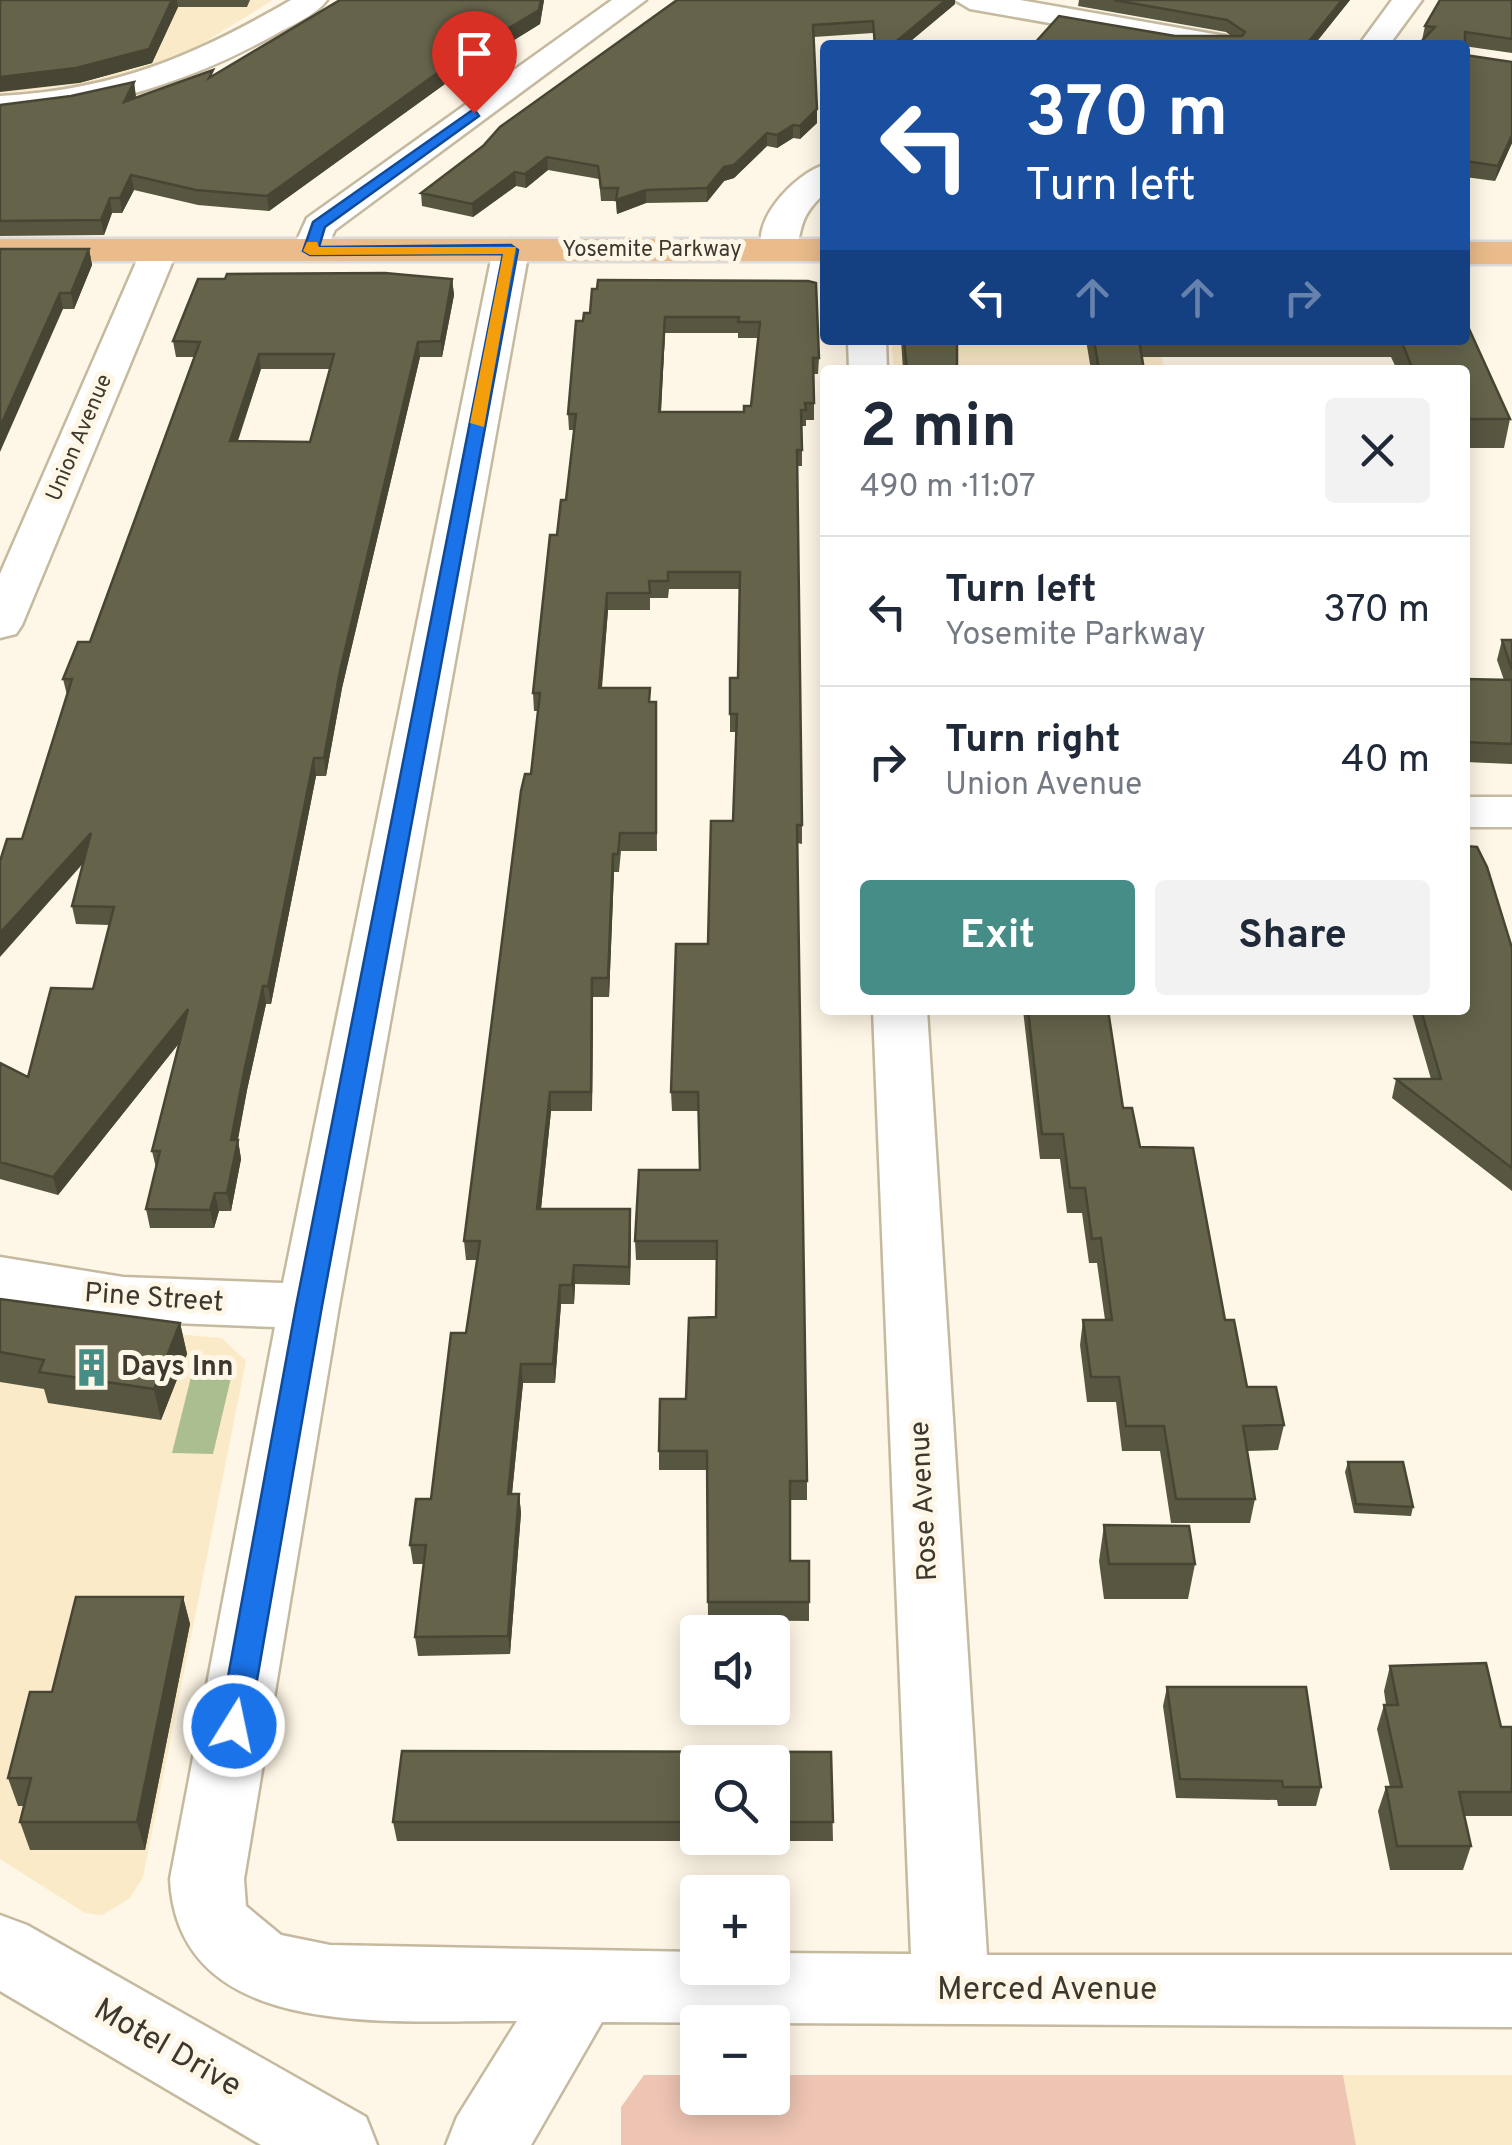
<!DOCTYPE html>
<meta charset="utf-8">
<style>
body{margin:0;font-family:Overpass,sans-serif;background:#f2f2f3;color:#1f2937;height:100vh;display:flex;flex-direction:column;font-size:38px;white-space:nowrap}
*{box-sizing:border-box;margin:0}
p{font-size:32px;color:#747a83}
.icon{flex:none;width:55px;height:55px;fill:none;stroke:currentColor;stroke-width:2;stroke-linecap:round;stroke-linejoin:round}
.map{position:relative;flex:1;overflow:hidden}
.sheet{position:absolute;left:820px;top:365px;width:650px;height:650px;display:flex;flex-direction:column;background:#fff;border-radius:10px;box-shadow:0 5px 25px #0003}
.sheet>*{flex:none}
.hud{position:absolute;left:820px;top:40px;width:650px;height:305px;border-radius:10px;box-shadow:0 5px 25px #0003;background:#1a4fa0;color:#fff;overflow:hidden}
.controls{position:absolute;left:680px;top:1615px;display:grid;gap:20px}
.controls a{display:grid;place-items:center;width:110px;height:110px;border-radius:10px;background:#fff;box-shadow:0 5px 25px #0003;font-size:50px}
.pin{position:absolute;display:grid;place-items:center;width:85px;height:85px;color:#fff;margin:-102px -42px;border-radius:50% 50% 50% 0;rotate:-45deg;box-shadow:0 0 10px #0007}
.pin .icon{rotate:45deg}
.me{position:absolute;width:110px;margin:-55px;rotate:10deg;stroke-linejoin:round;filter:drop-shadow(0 0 8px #0008)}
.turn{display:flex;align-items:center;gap:35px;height:210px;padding:0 40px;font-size:45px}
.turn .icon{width:130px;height:130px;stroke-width:2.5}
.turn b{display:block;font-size:70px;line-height:85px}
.lanes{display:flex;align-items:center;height:95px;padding:0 40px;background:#0003;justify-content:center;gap:50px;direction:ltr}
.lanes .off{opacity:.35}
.round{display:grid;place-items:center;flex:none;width:105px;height:105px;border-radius:10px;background:#f2f2f3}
.summary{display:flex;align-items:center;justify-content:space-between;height:170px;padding:0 40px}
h1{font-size:60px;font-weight:700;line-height:75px}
.cta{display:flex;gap:20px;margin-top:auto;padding:20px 40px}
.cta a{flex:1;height:115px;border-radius:10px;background:#478d87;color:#fff;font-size:40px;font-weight:700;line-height:115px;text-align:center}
.cta a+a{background:#f2f2f3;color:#1f2937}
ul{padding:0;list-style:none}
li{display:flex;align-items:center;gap:30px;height:150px;padding:0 40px;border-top:2px solid #e0e1e3}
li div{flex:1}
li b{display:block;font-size:38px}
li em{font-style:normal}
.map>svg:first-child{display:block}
.built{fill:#fbeac8}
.green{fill:#eec4b3}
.water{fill:#abbe8f}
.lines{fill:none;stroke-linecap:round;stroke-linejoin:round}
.minor-casing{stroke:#c5b99f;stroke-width:5}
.major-casing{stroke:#dcdbd9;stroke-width:5}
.minor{fill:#fff;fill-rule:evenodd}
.major{fill:#eabc8b;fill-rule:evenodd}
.wall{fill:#575640;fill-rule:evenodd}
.shaded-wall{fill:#474634}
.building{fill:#65644b;stroke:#474634;stroke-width:2.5;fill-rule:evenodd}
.route{fill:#1a73e8;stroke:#114b97;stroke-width:2.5}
.slow{fill:#f59e0b}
.labels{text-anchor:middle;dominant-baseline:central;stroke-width:10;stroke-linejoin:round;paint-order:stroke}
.far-street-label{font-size:22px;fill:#3d382d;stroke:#fef6e6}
.street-label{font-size:28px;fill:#3d382d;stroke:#fef6e6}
.poi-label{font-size:28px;font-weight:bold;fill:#3d382d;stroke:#fef6e6;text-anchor:start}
.near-street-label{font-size:32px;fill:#3d382d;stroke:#fef6e6}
</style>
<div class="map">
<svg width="1512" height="2145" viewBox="0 0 1512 2145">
<rect width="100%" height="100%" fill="#fef6e6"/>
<!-- built -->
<path class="built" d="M 0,0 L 273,0 L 192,50 L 152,67 L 88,83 L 0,94 Z
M 891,340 L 1155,340 L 1166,370 L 894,370 Z
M 0,1319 L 222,1338 L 246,1361 L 143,1877 L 129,1899 L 102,1915 L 85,1913 L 0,1859 Z
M 1343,2075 L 1512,2075 L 1512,2145 L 1356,2145 Z"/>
<!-- green -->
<path class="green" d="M 644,2075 L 697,2075 L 698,2098 L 772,2098 L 773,2075 L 1343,2075 L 1356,2145 L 621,2145 L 621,2107 Z"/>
<!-- water -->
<path class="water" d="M 191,1377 L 231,1378 L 213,1454 L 172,1453 Z"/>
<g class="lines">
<defs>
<path id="minor" d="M 291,0 L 327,0 C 316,15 292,25 276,34 C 188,83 101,109 0,116 L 0,96 C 114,90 193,57 291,0 Z
M 612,0 L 646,0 L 335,230 L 322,258 L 298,258 L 292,251 L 307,218 Z
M 955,0 L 1020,0 L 1225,36 L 1240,45 L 1174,45 L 970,9 Z
M 1392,0 L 1422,0 L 1389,45 L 1359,45 Z
M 825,165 L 825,193 C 792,223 807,233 790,257 L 766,257 C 744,226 796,172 825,165 Z
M 511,239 L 523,243 L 529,250 L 339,1306 L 244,1879 L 246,1906 L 281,1935 L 330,1945 L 698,1952 L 698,1968 L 772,1968 L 772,1953 L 911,1954 L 873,1010 L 927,1010 L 987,1955 L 1512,1955 L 1512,2027 L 602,2022 L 531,2145 L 446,2145 L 457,2117 L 517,2021 C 399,2019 178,2046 170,1879 L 275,1327 L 123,1321 L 0,1301 L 0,1257 L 123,1277 L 283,1283 L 493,250 L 499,243 Z
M 159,240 L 171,244 L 177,251 L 22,625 L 16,634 L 0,638 L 0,574 L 141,251 L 147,244 Z
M 848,340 L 886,340 L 887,370 L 849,370 Z
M 1465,797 L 1512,797 L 1512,827 L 1465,827 Z
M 0,1915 L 27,1925 L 366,2117 L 377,2145 L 261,2145 L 0,1991 Z"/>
<path id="major" d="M 0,239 L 825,239 L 825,261 L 0,261 Z
M 1465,242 L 1512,242 L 1512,264 L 1465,264 Z"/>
</defs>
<!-- minor casing -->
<use href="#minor" class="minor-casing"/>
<!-- major casing -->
<use href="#major" class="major-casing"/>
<!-- minor -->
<use href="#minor" class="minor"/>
<!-- major -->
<use href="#major" class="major"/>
</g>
<!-- wall -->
<path class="wall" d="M 0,0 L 250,0 L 247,7 L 178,7 L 152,63 L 79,83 Z
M 340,0 L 544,0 L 540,24 L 456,76 L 269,211 L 198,205 L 134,190 L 122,213 L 112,213 L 104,235 L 0,236 L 0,105 L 71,96 L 134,82 L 135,98 L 213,76 Z
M 677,0 L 955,4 L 906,45 L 874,45 L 873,33 L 814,37 L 817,123 L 800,139 L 793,138 L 777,148 L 767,146 L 734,178 L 724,181 L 707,202 L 646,203 L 617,214 L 616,201 L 601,201 L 599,179 L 548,170 L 526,188 L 516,186 L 473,217 L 422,206 L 421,193 Z
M 1079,0 L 1350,0 L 1314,45 L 1033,45 L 1175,36 L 1231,36 L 1226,32 L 1078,6 Z
M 1512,0 L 1512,53 L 1422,40 L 1425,26 Z
M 1465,55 L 1512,143 L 1495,181 L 1465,177 Z
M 0,249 L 89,249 L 92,265 L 74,309 L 63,309 Z
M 452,279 L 454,295 L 442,357 L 420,357 L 342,688 L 326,776 L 316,776 L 271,1004 L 266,1004 L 247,1090 L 238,1140 L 241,1159 L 231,1211 L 219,1211 L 214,1228 L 150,1228 L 146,1209 L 156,1168 L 152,1151 L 180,1042 L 58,1195 L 0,1179 L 0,1063 L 28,1077 L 93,989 L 109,925 L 76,924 L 72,906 L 83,864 L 22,839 L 67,695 L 63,679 L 90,642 L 194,357 L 176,357 L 173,341 ZM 261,369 L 330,369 L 310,442 L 238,441 Z
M 808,281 L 819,358 L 818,374 L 814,374 L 814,420 L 806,420 L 806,426 L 802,426 L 802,466 L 797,466 L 802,825 L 802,844 L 797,843 L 807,1481 L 807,1500 L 790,1500 L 790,1561 L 809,1602 L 809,1621 L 708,1620 L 707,1470 L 659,1470 L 659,1451 L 686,1399 L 716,1317 L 716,1260 L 636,1260 L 635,1241 L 700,1170 L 699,1111 L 672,1111 L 671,1092 L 708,944 L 733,821 L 736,732 L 730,732 L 730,678 L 738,678 L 740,589 L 669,589 L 668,598 L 650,598 L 650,610 L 608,610 L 602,688 L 650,688 L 650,702 L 656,702 L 657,851 L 621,851 L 619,872 L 614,872 L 609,997 L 593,997 L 592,1111 L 551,1111 L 541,1209 L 631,1228 L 630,1285 L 575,1284 L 574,1304 L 561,1304 L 555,1383 L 523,1383 L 512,1494 L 519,1494 L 521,1513 L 510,1654 L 418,1656 L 415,1637 L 424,1564 L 413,1564 L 410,1545 L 431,1499 L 466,1333 L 477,1260 L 466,1260 L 464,1241 L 531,774 L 538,711 L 534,711 L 533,693 L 557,535 L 566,500 L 575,430 L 569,430 L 568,414 L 583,321 L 590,313 ZM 665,333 L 738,333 L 738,338 L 758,338 L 751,406 L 744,412 L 661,412 Z
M 901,340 L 957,340 L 957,370 L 903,370 Z
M 1086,340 L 1465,340 L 1510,419 L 1504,448 L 1465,448 L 1465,370 L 1397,370 L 1391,357 L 1142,357 L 1144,370 L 1091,370 Z
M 1502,640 L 1512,640 L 1512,764 L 1465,762 L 1465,679 L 1504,680 L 1497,660 Z
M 1512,948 L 1512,1191 L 1392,1098 L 1396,1079 L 1431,1079 L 1411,1010 L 1465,1010 Z
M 1023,1010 L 1108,1010 L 1123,1108 L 1140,1147 L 1225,1320 L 1247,1387 L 1284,1425 L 1278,1450 L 1247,1451 L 1255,1499 L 1250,1523 L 1171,1523 L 1160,1451 L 1122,1451 L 1116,1402 L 1087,1402 L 1080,1345 L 1083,1320 L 1105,1320 L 1097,1263 L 1089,1263 L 1082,1213 L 1067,1213 L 1060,1159 L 1040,1159 Z
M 0,1299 L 180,1323 L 187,1354 L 161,1420 L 48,1403 L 44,1389 L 0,1382 Z
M 1348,1462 L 1413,1507 L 1411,1516 L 1354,1513 L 1345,1472 Z
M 1104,1525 L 1195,1564 L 1188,1599 L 1104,1599 L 1099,1561 Z
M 183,1597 L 190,1624 L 145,1850 L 30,1850 L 20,1822 L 25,1806 L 18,1806 L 8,1778 L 52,1692 Z
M 1390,1666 L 1501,1727 L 1512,1727 L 1512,1816 L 1464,1816 L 1471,1846 L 1463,1870 L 1390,1870 L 1378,1811 L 1386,1787 L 1390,1787 L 1377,1729 L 1384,1705 L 1386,1705 L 1384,1691 Z
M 1167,1687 L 1321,1787 L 1316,1806 L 1278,1806 L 1277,1800 L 1176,1798 L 1163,1706 Z
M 402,1751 L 831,1752 L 833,1841 L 397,1841 L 393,1822 ZM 698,1762 L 772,1762 L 772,1838 L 698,1838 Z"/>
<!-- shaded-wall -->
<path class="shaded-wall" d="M 172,0 L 177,0 L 178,7 L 152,63 L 79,83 L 0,92 L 0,77 Z
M 541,0 L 544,0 L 540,24 L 456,76 L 269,211 L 267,196 Z
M 946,0 L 955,0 L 955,4 L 906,45 L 892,45 Z
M 1342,0 L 1350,0 L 1314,45 L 1306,45 Z
M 134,82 L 136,96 L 127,116 L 124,102 Z
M 817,109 L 817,123 L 800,139 L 800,126 Z
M 793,125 L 793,138 L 777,148 L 777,135 Z
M 767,133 L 767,146 L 734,178 L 724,181 L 707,202 L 707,188 L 724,167 Z
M 1512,135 L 1512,143 L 1495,181 L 1498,166 Z
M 547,157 L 548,170 L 526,188 L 525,174 Z
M 515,172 L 516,186 L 473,217 L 472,204 Z
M 131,175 L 134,190 L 122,213 L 120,198 Z
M 646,190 L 646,203 L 617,214 L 616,200 Z
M 110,198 L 112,213 L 104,235 L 101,220 Z
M 89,249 L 92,265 L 74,309 L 71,293 Z
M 452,279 L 454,295 L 442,357 L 441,341 Z
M 60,293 L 63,309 L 0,452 L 0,427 Z
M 665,317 L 665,333 L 660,429 L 659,412 Z
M 418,342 L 420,357 L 342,688 L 326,776 L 324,758 L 340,671 Z
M 259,354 L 261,369 L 232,457 L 230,441 Z
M 607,593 L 608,610 L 600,706 L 599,688 Z
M 314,758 L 316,776 L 271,1004 L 268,986 Z
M 91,833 L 95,850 L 0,957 L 0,933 Z
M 613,854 L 614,872 L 609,997 L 608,978 Z
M 592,978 L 593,997 L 592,1111 L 591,1092 Z
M 263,986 L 266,1004 L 247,1090 L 234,1158 L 238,1140 L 241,1159 L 231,1211 L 227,1193 L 231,1140 Z
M 188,1009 L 192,1027 L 58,1195 L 53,1177 Z
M 550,1092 L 551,1111 L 539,1228 L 537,1209 Z
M 215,1193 L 219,1211 L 214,1228 L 210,1210 Z
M 630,1209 L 631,1228 L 630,1285 L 629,1267 Z
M 574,1265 L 575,1284 L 574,1304 L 572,1285 Z
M 560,1285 L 561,1304 L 555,1383 L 553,1364 Z
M 180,1323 L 187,1354 L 161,1420 L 154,1389 Z
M 521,1364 L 523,1383 L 510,1513 L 508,1494 Z
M 519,1494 L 521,1513 L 510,1654 L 508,1636 Z
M 183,1597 L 190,1624 L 145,1850 L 137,1822 Z"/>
<!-- building -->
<path class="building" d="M 0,0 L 172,0 L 149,49 L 76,68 L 0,77 Z
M 340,0 L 541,0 L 539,10 L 454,61 L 267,196 L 196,190 L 131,175 L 120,198 L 110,198 L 101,220 L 0,221 L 0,105 L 71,96 L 134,82 L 124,102 L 213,70 L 209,78 Z
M 677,0 L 946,0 L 892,45 L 875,45 L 873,21 L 813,25 L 817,109 L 800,126 L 793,125 L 777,135 L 767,133 L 734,165 L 724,167 L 707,188 L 646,190 L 616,200 L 618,188 L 601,188 L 598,166 L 547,157 L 525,174 L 515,172 L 472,204 L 421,193 L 483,146 L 500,127 Z
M 1114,0 L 1342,0 L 1306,45 L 1033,45 L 1059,16 L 1175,36 L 1242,36 L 1245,32 L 1227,20 Z
M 1440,0 L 1512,0 L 1512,39 L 1465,32 L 1465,45 L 1418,45 L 1435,27 L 1425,26 Z
M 1465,55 L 1512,62 L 1512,135 L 1498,166 L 1465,161 Z
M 0,249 L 89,249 L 71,293 L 60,293 L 0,427 Z
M 385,273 L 452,279 L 441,341 L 418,342 L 340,671 L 324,758 L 314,758 L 268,986 L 263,986 L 244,1072 L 231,1140 L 238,1140 L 227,1193 L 215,1193 L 210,1210 L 146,1209 L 160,1151 L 152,1151 L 188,1009 L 53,1177 L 0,1162 L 0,1063 L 28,1077 L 51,988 L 93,989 L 114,907 L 72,906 L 91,833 L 0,933 L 0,861 L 7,839 L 22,839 L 72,679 L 63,679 L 78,642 L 90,642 L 200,342 L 173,341 L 198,279 L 225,279 L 227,274 ZM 259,354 L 334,354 L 310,442 L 230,441 Z
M 598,280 L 808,281 L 816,283 L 819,358 L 813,358 L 814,403 L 805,403 L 806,410 L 801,410 L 802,450 L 797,450 L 802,825 L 797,825 L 807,1481 L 790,1481 L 790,1561 L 809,1561 L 809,1602 L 708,1602 L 707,1451 L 659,1451 L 660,1399 L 686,1399 L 689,1318 L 716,1317 L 717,1241 L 635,1241 L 639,1170 L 700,1170 L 698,1092 L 671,1092 L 676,944 L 708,944 L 711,821 L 733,821 L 737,714 L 730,714 L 730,678 L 738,678 L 740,572 L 668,572 L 668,581 L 649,581 L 650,593 L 607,593 L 599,688 L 650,688 L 649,702 L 656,702 L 656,833 L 620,833 L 618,854 L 613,854 L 608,978 L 592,978 L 591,1092 L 550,1092 L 537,1209 L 630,1209 L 629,1267 L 574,1265 L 572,1285 L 560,1285 L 553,1364 L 521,1364 L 508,1494 L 519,1494 L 508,1636 L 415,1637 L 426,1545 L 410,1545 L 416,1499 L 431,1499 L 451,1333 L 466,1333 L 480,1241 L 464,1241 L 521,791 L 525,774 L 531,774 L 540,693 L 533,693 L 550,535 L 557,535 L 561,500 L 566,500 L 576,414 L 568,414 L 576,321 L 583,321 L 584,313 L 590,313 L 592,289 L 597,289 ZM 665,317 L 739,317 L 738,322 L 760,322 L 751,406 L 744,406 L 744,412 L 659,412 Z
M 1465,320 L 1510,419 L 1465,419 L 1465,370 L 1413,370 L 1401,340 L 1465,340 Z
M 904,340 L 957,340 L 957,370 L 907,370 Z
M 1094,340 L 1139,340 L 1144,370 L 1099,370 Z
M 1502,640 L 1512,640 L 1512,670 Z
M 1465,679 L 1512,680 L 1512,744 L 1465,742 Z
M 1465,846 L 1477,847 L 1487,867 L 1512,948 L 1512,1168 L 1396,1079 L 1441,1079 L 1421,1010 L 1465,1010 Z
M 1028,1010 L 1108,1010 L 1123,1108 L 1132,1108 L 1140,1147 L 1193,1148 L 1225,1320 L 1234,1320 L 1247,1387 L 1276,1387 L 1284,1425 L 1243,1426 L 1255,1499 L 1176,1499 L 1164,1426 L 1126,1426 L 1119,1377 L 1091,1377 L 1083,1320 L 1112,1320 L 1101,1238 L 1092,1239 L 1085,1188 L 1070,1188 L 1063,1134 L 1042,1134 Z
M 0,1299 L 180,1323 L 154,1389 L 39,1372 L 44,1360 L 0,1352 Z
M 1348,1462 L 1403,1462 L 1413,1507 L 1356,1504 Z
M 1104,1525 L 1189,1526 L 1195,1564 L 1109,1564 Z
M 76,1597 L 183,1597 L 137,1822 L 20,1822 L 31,1778 L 8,1778 L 30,1692 L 52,1692 Z
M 1486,1663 L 1501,1727 L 1512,1727 L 1512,1792 L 1459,1792 L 1471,1846 L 1397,1846 L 1386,1787 L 1402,1787 L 1384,1705 L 1398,1705 L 1390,1666 Z
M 1167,1687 L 1306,1687 L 1321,1787 L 1283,1787 L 1282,1781 L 1180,1779 Z
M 402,1751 L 831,1752 L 833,1822 L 772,1822 L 772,1762 L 698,1762 L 698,1822 L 393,1822 Z"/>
<!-- route -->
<path class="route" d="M 474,109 L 479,116 L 325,227 L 319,247 L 511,245 L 518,250 L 322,1306 L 249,1726 L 244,1735 L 234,1738 L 224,1735 L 219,1726 L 296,1306 L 503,254 L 310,255 L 303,251 L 313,222 Z"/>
<!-- slow -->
<path class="slow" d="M 307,242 L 317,242 L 319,247 L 516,247 L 484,427 L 470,423 L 503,254 L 310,255 L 303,251 Z"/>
<!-- icons -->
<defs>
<symbol id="building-bare" viewBox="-9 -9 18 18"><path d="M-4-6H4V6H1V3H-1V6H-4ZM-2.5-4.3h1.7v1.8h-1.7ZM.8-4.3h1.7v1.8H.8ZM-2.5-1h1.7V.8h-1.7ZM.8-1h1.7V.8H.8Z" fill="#478d87" stroke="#fef6e6" stroke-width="2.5" paint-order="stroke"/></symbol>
</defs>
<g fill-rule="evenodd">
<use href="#building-bare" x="64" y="1340" width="55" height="55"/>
</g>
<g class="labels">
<!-- far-street labels -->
<g class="far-street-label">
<text x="652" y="250">Yosemite Parkway</text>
<text transform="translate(80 438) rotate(-67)">Union Avenue</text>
</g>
<!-- street labels -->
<g class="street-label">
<text transform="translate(154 1299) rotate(4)">Pine Street</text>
<text transform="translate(925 1501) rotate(-93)">Rose Avenue</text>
</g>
<!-- poi labels -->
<g class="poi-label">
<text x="121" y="1368">Days Inn</text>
</g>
<!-- near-street labels -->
<g class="near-street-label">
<text x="1047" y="1991">Merced Avenue</text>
<text transform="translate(167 2049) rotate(30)">Motel Drive</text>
</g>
</g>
</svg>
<div class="controls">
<a><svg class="icon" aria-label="sound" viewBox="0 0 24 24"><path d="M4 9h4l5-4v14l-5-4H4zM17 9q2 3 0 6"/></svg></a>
<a><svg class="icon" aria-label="search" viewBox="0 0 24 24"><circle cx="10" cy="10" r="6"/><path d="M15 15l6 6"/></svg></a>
<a>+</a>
<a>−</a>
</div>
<div class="pin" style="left:474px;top:113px;background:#d93025"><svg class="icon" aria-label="arrive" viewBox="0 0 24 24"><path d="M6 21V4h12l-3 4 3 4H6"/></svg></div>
<svg class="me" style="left:234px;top:1726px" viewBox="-20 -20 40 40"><circle r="17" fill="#1a73e8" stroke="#fff" stroke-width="3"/><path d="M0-11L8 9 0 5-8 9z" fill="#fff"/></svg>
<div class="hud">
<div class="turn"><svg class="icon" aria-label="left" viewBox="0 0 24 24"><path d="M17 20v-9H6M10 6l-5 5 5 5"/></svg><div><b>370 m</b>Turn left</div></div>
<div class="lanes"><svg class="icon" aria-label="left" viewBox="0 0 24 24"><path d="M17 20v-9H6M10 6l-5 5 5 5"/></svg><svg class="icon off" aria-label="ahead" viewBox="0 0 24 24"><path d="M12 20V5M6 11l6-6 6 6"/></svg><svg class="icon off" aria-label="ahead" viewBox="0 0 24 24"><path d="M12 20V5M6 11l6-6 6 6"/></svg><svg class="icon off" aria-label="right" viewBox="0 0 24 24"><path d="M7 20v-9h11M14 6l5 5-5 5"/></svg></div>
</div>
<section class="sheet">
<div class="summary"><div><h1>2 min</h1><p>490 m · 11:07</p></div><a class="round"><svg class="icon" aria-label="close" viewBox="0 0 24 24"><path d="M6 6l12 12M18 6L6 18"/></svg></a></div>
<ul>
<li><svg class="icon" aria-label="left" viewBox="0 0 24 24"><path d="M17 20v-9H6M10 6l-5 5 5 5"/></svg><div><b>Turn left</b><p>Yosemite Parkway</p></div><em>370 m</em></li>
<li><svg class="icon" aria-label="right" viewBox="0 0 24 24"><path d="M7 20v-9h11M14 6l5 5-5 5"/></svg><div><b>Turn right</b><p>Union Avenue</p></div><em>40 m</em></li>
</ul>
<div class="cta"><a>Exit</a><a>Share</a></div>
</section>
</div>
